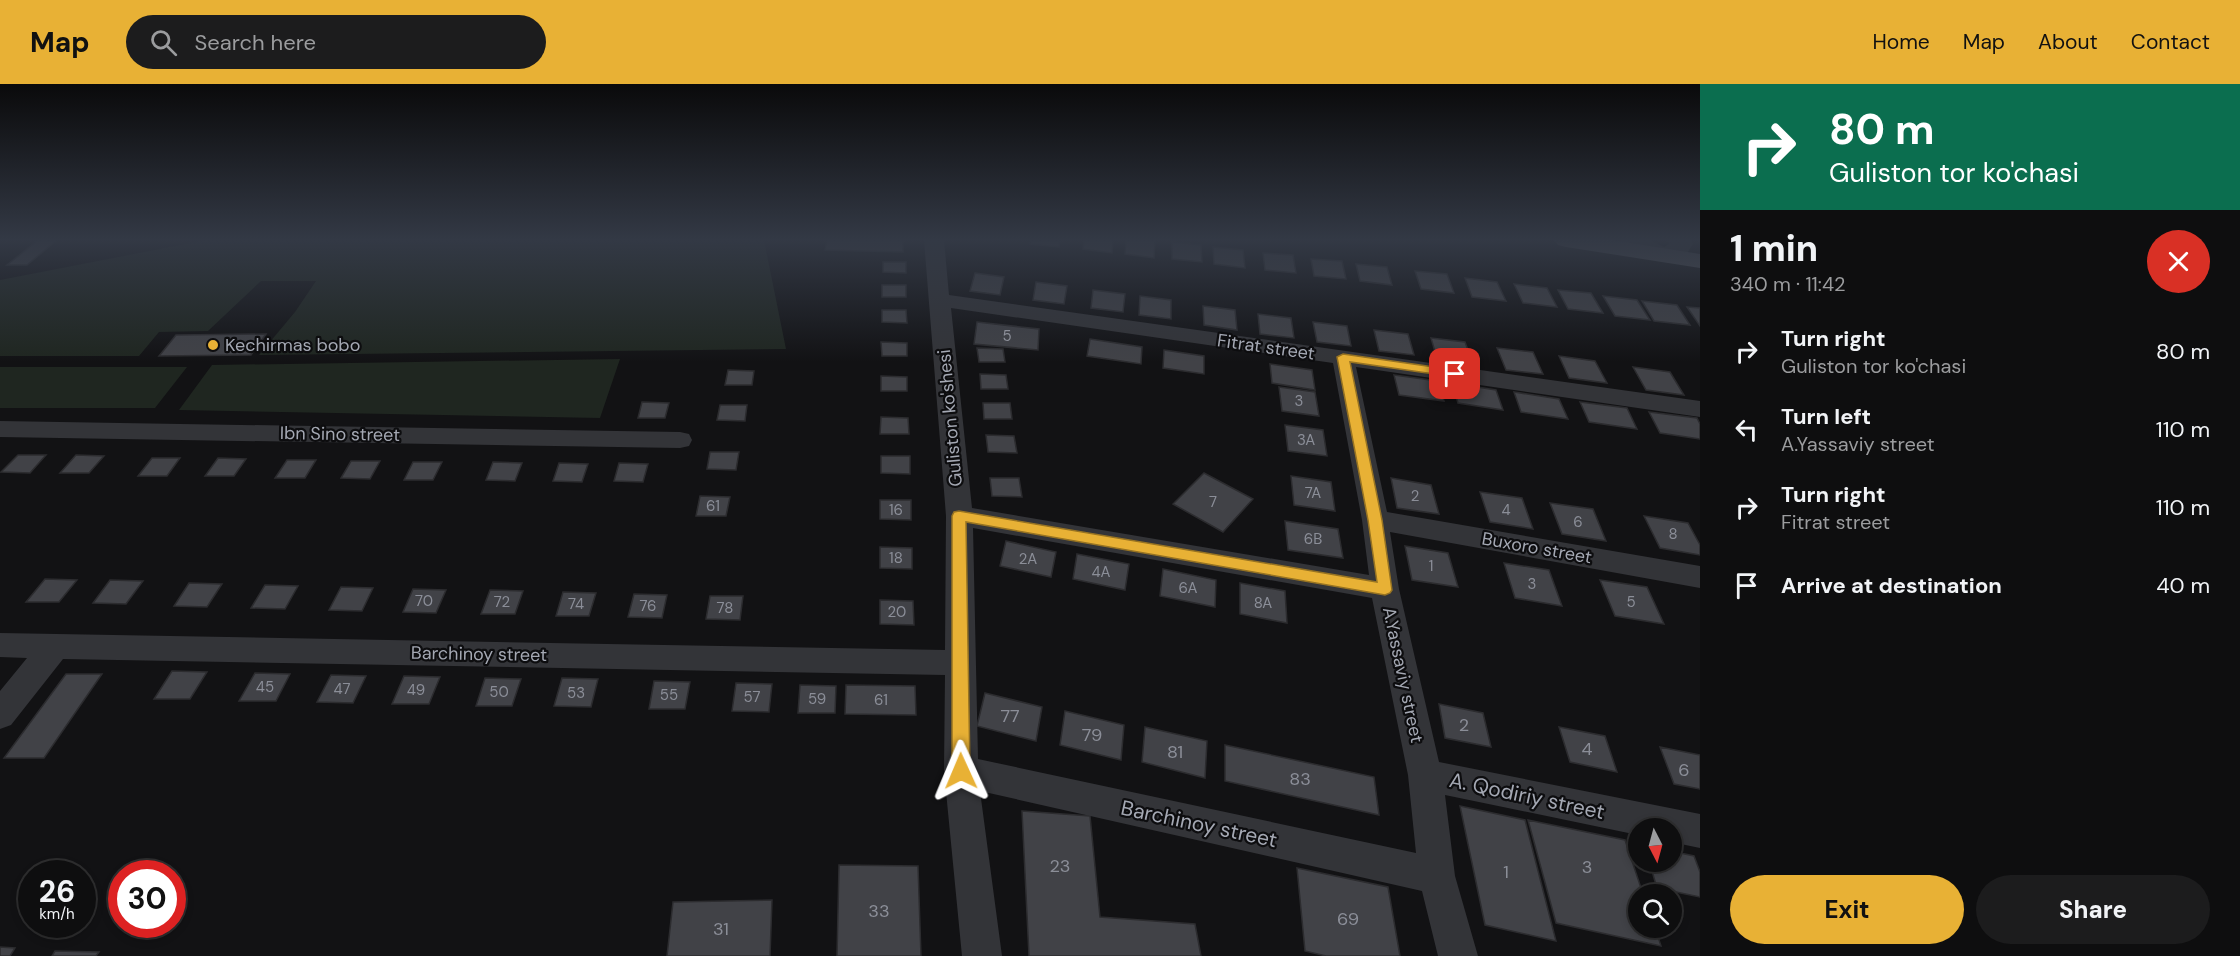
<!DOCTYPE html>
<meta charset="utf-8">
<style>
body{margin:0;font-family:"DM Sans",sans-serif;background:#1c1c1d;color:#f1f3f6;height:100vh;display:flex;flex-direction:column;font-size:22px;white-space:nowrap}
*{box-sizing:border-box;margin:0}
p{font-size:20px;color:#9b9c9e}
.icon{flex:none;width:33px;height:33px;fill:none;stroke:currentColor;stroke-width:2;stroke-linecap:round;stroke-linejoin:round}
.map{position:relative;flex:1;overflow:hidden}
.side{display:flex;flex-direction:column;background:#0e0e0f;width:540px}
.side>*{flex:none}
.guide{background:#0b6e4f;color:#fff;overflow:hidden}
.needle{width:39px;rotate:174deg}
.tools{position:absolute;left:1628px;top:734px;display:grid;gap:12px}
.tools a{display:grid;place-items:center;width:54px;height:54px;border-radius:50%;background:#0e0e0f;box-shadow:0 3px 9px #0003,0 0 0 2px #2e2e2f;font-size:30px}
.speed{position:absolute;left:18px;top:776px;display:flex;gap:12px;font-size:30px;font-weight:700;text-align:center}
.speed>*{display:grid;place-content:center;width:78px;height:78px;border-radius:50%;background:#0e0e0f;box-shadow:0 3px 9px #0003,0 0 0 2px #2e2e2f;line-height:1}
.speed small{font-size:15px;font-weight:400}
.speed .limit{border:9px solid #d22;background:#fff;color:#111}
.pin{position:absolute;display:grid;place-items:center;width:51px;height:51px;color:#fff;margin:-26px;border-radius:12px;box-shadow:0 3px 9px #0006}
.me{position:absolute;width:66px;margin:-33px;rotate:359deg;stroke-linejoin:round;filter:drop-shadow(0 0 4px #0008)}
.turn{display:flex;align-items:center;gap:21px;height:126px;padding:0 30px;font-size:27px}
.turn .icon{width:78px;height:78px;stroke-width:2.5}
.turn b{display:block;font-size:42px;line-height:51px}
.round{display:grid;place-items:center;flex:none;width:63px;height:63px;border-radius:32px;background:#1c1c1d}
.head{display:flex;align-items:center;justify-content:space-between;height:102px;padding:0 30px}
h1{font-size:36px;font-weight:800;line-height:45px}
.button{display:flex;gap:12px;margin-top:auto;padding:12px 30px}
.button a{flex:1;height:69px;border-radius:36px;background:#e8b135;color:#111;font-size:24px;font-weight:800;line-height:69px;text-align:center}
.button a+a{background:#1c1c1d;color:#f1f3f6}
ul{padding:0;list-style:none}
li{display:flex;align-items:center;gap:18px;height:78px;padding:0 30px}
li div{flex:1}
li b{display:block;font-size:22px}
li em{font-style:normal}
header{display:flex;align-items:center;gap:36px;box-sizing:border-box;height:84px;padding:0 30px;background:#e8b135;color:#111}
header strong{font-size:28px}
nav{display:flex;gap:33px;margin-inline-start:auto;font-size:21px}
.search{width:420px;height:54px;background:#1c1c1d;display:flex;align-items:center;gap:15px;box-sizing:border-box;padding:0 21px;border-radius:33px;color:#9b9c9e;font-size:22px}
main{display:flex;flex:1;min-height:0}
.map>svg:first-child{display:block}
.green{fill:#1f2620}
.building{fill:#414247;stroke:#2c2c2f;stroke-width:1.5}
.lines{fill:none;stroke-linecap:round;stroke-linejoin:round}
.minor{fill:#333438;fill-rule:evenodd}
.tertiary{fill:#333438;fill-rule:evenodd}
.primary{fill:#4f5157;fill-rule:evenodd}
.route{fill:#e8b135;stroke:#977322;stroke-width:1.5}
.poi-dot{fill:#e8b135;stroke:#0d0d0f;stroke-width:2}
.labels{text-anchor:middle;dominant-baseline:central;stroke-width:4.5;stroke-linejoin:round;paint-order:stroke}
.number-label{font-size:15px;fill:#8b8e98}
.poi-label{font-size:18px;fill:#a4a8b3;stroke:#0d0d0f;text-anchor:start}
.street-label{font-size:18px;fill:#a4a8b3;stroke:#0d0d0f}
.near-number-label{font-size:18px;fill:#8b8e98}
.near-street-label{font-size:21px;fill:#a4a8b3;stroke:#0d0d0f}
</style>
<header>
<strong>Map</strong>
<div class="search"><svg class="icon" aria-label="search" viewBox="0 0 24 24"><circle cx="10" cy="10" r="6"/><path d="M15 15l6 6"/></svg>Search here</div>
<nav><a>Home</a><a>Map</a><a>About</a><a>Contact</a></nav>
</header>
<main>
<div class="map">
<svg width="1700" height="872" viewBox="0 0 1700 872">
<rect width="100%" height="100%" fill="#121214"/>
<!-- green -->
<path class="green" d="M 206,156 L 764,156 L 786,265 L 259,271 L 295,228 L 316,197 L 261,197 L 208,247 L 159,248 L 139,272 L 0,272 L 0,196 Z
M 620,275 L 600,334 L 179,326 L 212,281 Z
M 0,283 L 187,283 L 155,324 L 0,324 Z"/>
<!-- building -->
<path class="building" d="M 38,156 L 57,156 L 27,181 L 7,181 Z
M 827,156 L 903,156 L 903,168 L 825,166 Z
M 1031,156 L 1060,156 L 1059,163 L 1030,160 Z
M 1084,156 L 1113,156 L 1112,169 L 1083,165 Z
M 1126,156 L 1155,157 L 1154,174 L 1125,170 Z
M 1172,158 L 1201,161 L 1202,178 L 1172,175 Z
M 1213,163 L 1243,166 L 1245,184 L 1214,180 Z
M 1263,169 L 1293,171 L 1296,189 L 1265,186 Z
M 1311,175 L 1342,177 L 1346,195 L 1314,192 Z
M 883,178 L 906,178 L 906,189 L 883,188 Z
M 1356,180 L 1387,183 L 1392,201 L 1360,197 Z
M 1415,187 L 1447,190 L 1454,209 L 1421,205 Z
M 975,189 L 1004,193 L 1000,211 L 970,207 Z
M 1465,194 L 1497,198 L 1506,217 L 1472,213 Z
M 1036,198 L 1067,202 L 1064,220 L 1033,216 Z
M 1514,200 L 1547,204 L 1557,223 L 1523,219 Z
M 882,201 L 906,201 L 906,213 L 882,213 Z
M 1093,206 L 1125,210 L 1123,228 L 1091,224 Z
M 1558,206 L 1591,209 L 1603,229 L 1568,225 Z
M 1140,212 L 1171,216 L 1171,235 L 1139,231 Z
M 1603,212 L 1637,216 L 1650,236 L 1615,232 Z
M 1642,217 L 1677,221 L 1690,241 L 1654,237 Z
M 1203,222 L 1235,226 L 1237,246 L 1204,241 Z
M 1687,223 L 1700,224 L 1700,242 Z
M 882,226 L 906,226 L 907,239 L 882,238 Z
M 1258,230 L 1291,234 L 1294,254 L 1260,250 Z
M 977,238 L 1039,245 L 1038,266 L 974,260 Z
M 1313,238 L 1347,242 L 1351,262 L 1317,258 Z
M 1374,246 L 1408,250 L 1414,271 L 1379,267 Z
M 266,250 L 251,271 L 159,272 L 176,251 Z
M 1431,254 L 1465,258 L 1473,280 L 1437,275 Z
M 1090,255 L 1142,263 L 1141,280 L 1087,272 Z
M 881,258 L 907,259 L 907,272 L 882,272 Z
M 977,264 L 1003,265 L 1005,278 L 979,278 Z
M 1497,264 L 1533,268 L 1543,290 L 1506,286 Z
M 1164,266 L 1204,272 L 1204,290 L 1163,284 Z
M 1559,272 L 1595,277 L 1607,299 L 1569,294 Z
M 1270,280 L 1312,286 L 1315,306 L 1272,299 Z
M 1633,283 L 1670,288 L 1684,311 L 1646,306 Z
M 728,286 L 754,287 L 752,301 L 725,301 Z
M 980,290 L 1006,291 L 1008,305 L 981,305 Z
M 1394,291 L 1438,297 L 1444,317 L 1399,311 Z
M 881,292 L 907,293 L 907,307 L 881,307 Z
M 1452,299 L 1496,306 L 1503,326 L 1458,319 Z
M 1279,303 L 1315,308 L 1319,332 L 1282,327 Z
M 1514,308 L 1559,315 L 1568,335 L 1521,328 Z
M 642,318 L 669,319 L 665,334 L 638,334 Z
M 1580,318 L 1627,324 L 1637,345 L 1589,338 Z
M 983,319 L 1010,319 L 1012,335 L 984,335 Z
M 720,321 L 747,321 L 745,337 L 717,336 Z
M 1649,328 L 1697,334 L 1700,340 L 1700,355 L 1660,349 Z
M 881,333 L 908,334 L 909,350 L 880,350 Z
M 1285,341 L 1323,346 L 1327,372 L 1288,367 Z
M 986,351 L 1014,352 L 1017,369 L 988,368 Z
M 710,368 L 739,368 L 736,386 L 707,385 Z
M 18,371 L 46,371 L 30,389 L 1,388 Z
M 76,371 L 104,372 L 89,389 L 60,389 Z
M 881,372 L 910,372 L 910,390 L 881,389 Z
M 152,374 L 180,374 L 167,392 L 138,392 Z
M 218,374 L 246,375 L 234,392 L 205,392 Z
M 287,376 L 316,376 L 305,394 L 275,394 Z
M 351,377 L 380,377 L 370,395 L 341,394 Z
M 413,378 L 442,378 L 433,396 L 404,396 Z
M 493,378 L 522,379 L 515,397 L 486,396 Z
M 559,379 L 588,380 L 582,398 L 553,397 Z
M 619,379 L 648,380 L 643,398 L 614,397 Z
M 1204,389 L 1253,415 L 1223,448 L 1173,420 Z
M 1291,392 L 1331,398 L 1335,427 L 1294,421 Z
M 990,394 L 1019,394 L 1022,413 L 992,412 Z
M 1391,394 L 1431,401 L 1439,430 L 1397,424 Z
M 1480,408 L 1522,414 L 1533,445 L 1490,438 Z
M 700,412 L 730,413 L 726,432 L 696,432 Z
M 880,416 L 911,416 L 911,436 L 880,435 Z
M 1550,419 L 1593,425 L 1606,457 L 1562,450 Z
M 1644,432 L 1688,439 L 1700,461 L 1700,471 L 1660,464 Z
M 1285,437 L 1338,445 L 1343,474 L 1288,466 Z
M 1006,457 L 1056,468 L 1051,493 L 1000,482 Z
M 1405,462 L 1448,469 L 1458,503 L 1412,496 Z
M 880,463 L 912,464 L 912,485 L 880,484 Z
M 1077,470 L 1129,480 L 1125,506 L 1073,495 Z
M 1504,479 L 1549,486 L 1562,522 L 1515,514 Z
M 1163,485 L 1216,496 L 1215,523 L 1160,512 Z
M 45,495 L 77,496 L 59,518 L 26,518 Z
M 110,496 L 143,497 L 126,520 L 93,519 Z
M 1600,496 L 1647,503 L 1664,540 L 1615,532 Z
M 189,499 L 222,500 L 207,523 L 174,522 Z
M 1240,499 L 1285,507 L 1287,539 L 1240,530 Z
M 265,501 L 298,502 L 285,525 L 251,524 Z
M 341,503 L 373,504 L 362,527 L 329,526 Z
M 413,505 L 446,506 L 436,529 L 403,528 Z
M 490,506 L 523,507 L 515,530 L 481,530 Z
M 563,508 L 596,509 L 589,532 L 556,532 Z
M 634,510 L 667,511 L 662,534 L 628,533 Z
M 710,512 L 743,512 L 740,536 L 706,535 Z
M 880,516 L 913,517 L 914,541 L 880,540 Z
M 172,587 L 207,588 L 190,615 L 154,615 Z
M 255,589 L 290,590 L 276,617 L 239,617 Z
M 66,590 L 102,590 L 44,674 L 4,674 Z
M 331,591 L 366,592 L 353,619 L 317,618 Z
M 404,592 L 440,593 L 429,620 L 392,620 Z
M 485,594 L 521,595 L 512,622 L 476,622 Z
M 562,594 L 598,595 L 591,623 L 554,622 Z
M 654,597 L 690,598 L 685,625 L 649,625 Z
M 736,599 L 772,600 L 769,628 L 732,627 Z
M 800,601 L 836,602 L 835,629 L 798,629 Z
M 846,601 L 915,602 L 916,631 L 845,630 Z
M 985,609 L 1042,623 L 1036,657 L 977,642 Z
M 1439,620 L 1483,629 L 1491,663 L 1445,654 Z
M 1065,627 L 1124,641 L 1121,676 L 1060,661 Z
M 1145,643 L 1207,657 L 1205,694 L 1142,678 Z
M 1559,643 L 1605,652 L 1617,688 L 1570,678 Z
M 1225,661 L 1374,693 L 1379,731 L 1225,697 Z
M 1660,663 L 1700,671 L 1700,705 L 1674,700 Z
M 1460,722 L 1525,736 L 1556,857 L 1485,841 Z
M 1022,727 L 1090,732 L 1100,833 L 1195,840 L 1201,872 L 1029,872 Z
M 1528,736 L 1625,756 L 1643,810 L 1638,810 L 1638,843 L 1655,843 L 1661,862 L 1556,839 Z
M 1671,767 L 1694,772 L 1700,788 L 1700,813 L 1657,804 L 1649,777 L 1671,777 Z
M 839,781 L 918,782 L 921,872 L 837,872 Z
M 1297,784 L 1388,803 L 1400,872 L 1326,872 L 1305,867 Z
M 772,816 L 770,872 L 667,872 L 673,818 Z
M 0,863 L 15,864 L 10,872 L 0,872 Z
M 55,867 L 99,868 L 96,872 L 52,872 Z"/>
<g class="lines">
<!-- minor -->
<path class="minor" d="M 924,156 L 944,156 L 949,211 L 1700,317 L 1700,333 L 1356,283 L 1387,428 L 1700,482 L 1700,504 L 1390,448 L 1399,505 L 1439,678 L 1700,730 L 1700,764 L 1671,758 L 1671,744 L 1638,744 L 1638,751 L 1445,711 L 1455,792 L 1478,872 L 1438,872 L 1422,807 L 980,707 L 1002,872 L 962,872 L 944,687 L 945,591 L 63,575 L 11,641 L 0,645 L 0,607 L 27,574 L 0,573 L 0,549 L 945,566 L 946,432 ZM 951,224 L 1333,279 L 1362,436 L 1369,491 L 972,424 ZM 973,444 L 1372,514 L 1408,691 L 1416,769 L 978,675 Z
M 0,337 L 680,348 L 689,350 L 692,356 L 689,362 L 680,364 L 0,353 Z"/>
<!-- tertiary -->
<path class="tertiary" d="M 1619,156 L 1650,156 L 1664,163 L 1669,160 L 1667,156 L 1691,156 L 1693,160 C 1690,164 1688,169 1684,172 C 1670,185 1629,171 1619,156 Z"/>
<!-- primary -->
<path class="primary" d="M 1554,156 L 1612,156 L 1700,170 L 1700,184 L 1566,163 L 1558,161 Z"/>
</g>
<!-- sky -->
<linearGradient id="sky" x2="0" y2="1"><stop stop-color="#0a0a0b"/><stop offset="0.56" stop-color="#333945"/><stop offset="1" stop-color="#333945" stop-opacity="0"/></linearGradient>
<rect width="1700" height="278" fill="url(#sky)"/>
<!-- route -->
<path class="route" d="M 1343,270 L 1455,286 L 1460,290 L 1455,293 L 1350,278 L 1382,436 L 1392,506 L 1390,509 L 1385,511 L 966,438 L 970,687 L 967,693 L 961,695 L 955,693 L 952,687 L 952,432 L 954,428 L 959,427 L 1377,498 L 1368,436 L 1337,273 Z"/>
<!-- markers -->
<circle class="poi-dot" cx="213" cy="261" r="6"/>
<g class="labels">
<!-- number labels -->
<g class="number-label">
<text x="1007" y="252">5</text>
<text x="1299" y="317">3</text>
<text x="1306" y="356">3A</text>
<text x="1313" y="409">7A</text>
<text x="1415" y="412">2</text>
<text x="1213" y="418">7</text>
<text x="713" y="422">61</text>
<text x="896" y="426">16</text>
<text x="1506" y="426">4</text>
<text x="1578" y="438">6</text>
<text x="1673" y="450">8</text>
<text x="1313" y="455">6B</text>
<text x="896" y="474">18</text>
<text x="1028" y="475">2A</text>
<text x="1431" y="482">1</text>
<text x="1101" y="488">4A</text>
<text x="1532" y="500">3</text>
<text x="1188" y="504">6A</text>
<text x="424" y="517">70</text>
<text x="502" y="518">72</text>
<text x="1631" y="518">5</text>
<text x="1263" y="519">8A</text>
<text x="576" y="520">74</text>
<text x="648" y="522">76</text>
<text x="725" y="524">78</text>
<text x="897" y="528">20</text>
<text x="265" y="603">45</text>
<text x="342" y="605">47</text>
<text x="416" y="606">49</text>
<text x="499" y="608">50</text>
<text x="576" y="609">53</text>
<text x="669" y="611">55</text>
<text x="752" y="613">57</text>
<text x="817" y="615">59</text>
<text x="881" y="616">61</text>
</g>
<!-- poi labels -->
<g class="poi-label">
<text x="225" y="261">Kechirmas bobo</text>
</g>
<!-- street labels -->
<g class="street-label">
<text transform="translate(1266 263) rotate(8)">Fitrat street</text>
<text transform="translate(950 334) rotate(-95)">Guliston ko'shesi</text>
<text transform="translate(340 350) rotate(1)">Ibn Sino street</text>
<text transform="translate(1537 464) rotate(10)">Buxoro street</text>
<text transform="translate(479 570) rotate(1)">Barchinoy street</text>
<text transform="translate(1403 591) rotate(78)">A.Yassaviy street</text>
</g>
<!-- near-number labels -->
<g class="near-number-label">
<text x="1010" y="632">77</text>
<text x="1464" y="641">2</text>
<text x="1092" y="651">79</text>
<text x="1587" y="665">4</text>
<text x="1175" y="668">81</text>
<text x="1684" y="686">6</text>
<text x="1300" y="695">83</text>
<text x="1060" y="782">23</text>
<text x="1587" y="783">3</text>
<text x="1506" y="788">1</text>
<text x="879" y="827">33</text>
<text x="1348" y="835">69</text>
<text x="721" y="845">31</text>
</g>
<!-- near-street labels -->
<g class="near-street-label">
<text transform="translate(1527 712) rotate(12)">A. Qodiriy street</text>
<text transform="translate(1199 740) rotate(12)">Barchinoy street</text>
</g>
</g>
</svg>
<div class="tools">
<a><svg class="needle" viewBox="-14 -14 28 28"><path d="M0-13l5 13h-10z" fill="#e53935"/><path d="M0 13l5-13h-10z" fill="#9b9c9e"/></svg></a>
<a><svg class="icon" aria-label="search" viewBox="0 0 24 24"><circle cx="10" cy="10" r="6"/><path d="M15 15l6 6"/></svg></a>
</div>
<div class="speed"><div>26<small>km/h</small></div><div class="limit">30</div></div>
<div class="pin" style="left:1455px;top:290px;background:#d93025"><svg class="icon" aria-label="arrive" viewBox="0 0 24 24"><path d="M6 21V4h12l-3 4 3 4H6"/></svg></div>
<svg class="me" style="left:961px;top:687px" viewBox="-20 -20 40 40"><path d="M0-17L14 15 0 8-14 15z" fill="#e8b135" stroke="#fff" stroke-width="4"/></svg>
</div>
<section class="side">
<div class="guide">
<div class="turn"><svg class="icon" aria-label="right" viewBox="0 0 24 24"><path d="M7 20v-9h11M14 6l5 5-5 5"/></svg><div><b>80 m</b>Guliston tor ko'chasi</div></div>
</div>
<div class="head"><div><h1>1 min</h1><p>340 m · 11:42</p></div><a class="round" style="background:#d93025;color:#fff"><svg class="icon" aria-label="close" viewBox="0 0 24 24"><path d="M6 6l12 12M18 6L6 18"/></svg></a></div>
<ul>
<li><svg class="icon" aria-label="right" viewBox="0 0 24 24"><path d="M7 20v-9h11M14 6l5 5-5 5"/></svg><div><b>Turn right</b><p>Guliston tor ko'chasi</p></div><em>80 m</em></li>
<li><svg class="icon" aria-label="left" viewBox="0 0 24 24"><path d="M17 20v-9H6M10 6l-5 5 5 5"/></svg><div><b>Turn left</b><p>A.Yassaviy street</p></div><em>110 m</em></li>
<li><svg class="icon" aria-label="right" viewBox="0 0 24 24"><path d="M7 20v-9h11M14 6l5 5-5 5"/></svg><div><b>Turn right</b><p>Fitrat street</p></div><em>110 m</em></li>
<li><svg class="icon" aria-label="arrive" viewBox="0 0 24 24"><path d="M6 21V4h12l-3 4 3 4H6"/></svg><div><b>Arrive at destination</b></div><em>40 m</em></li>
</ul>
<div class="button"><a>Exit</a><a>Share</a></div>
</section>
</main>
